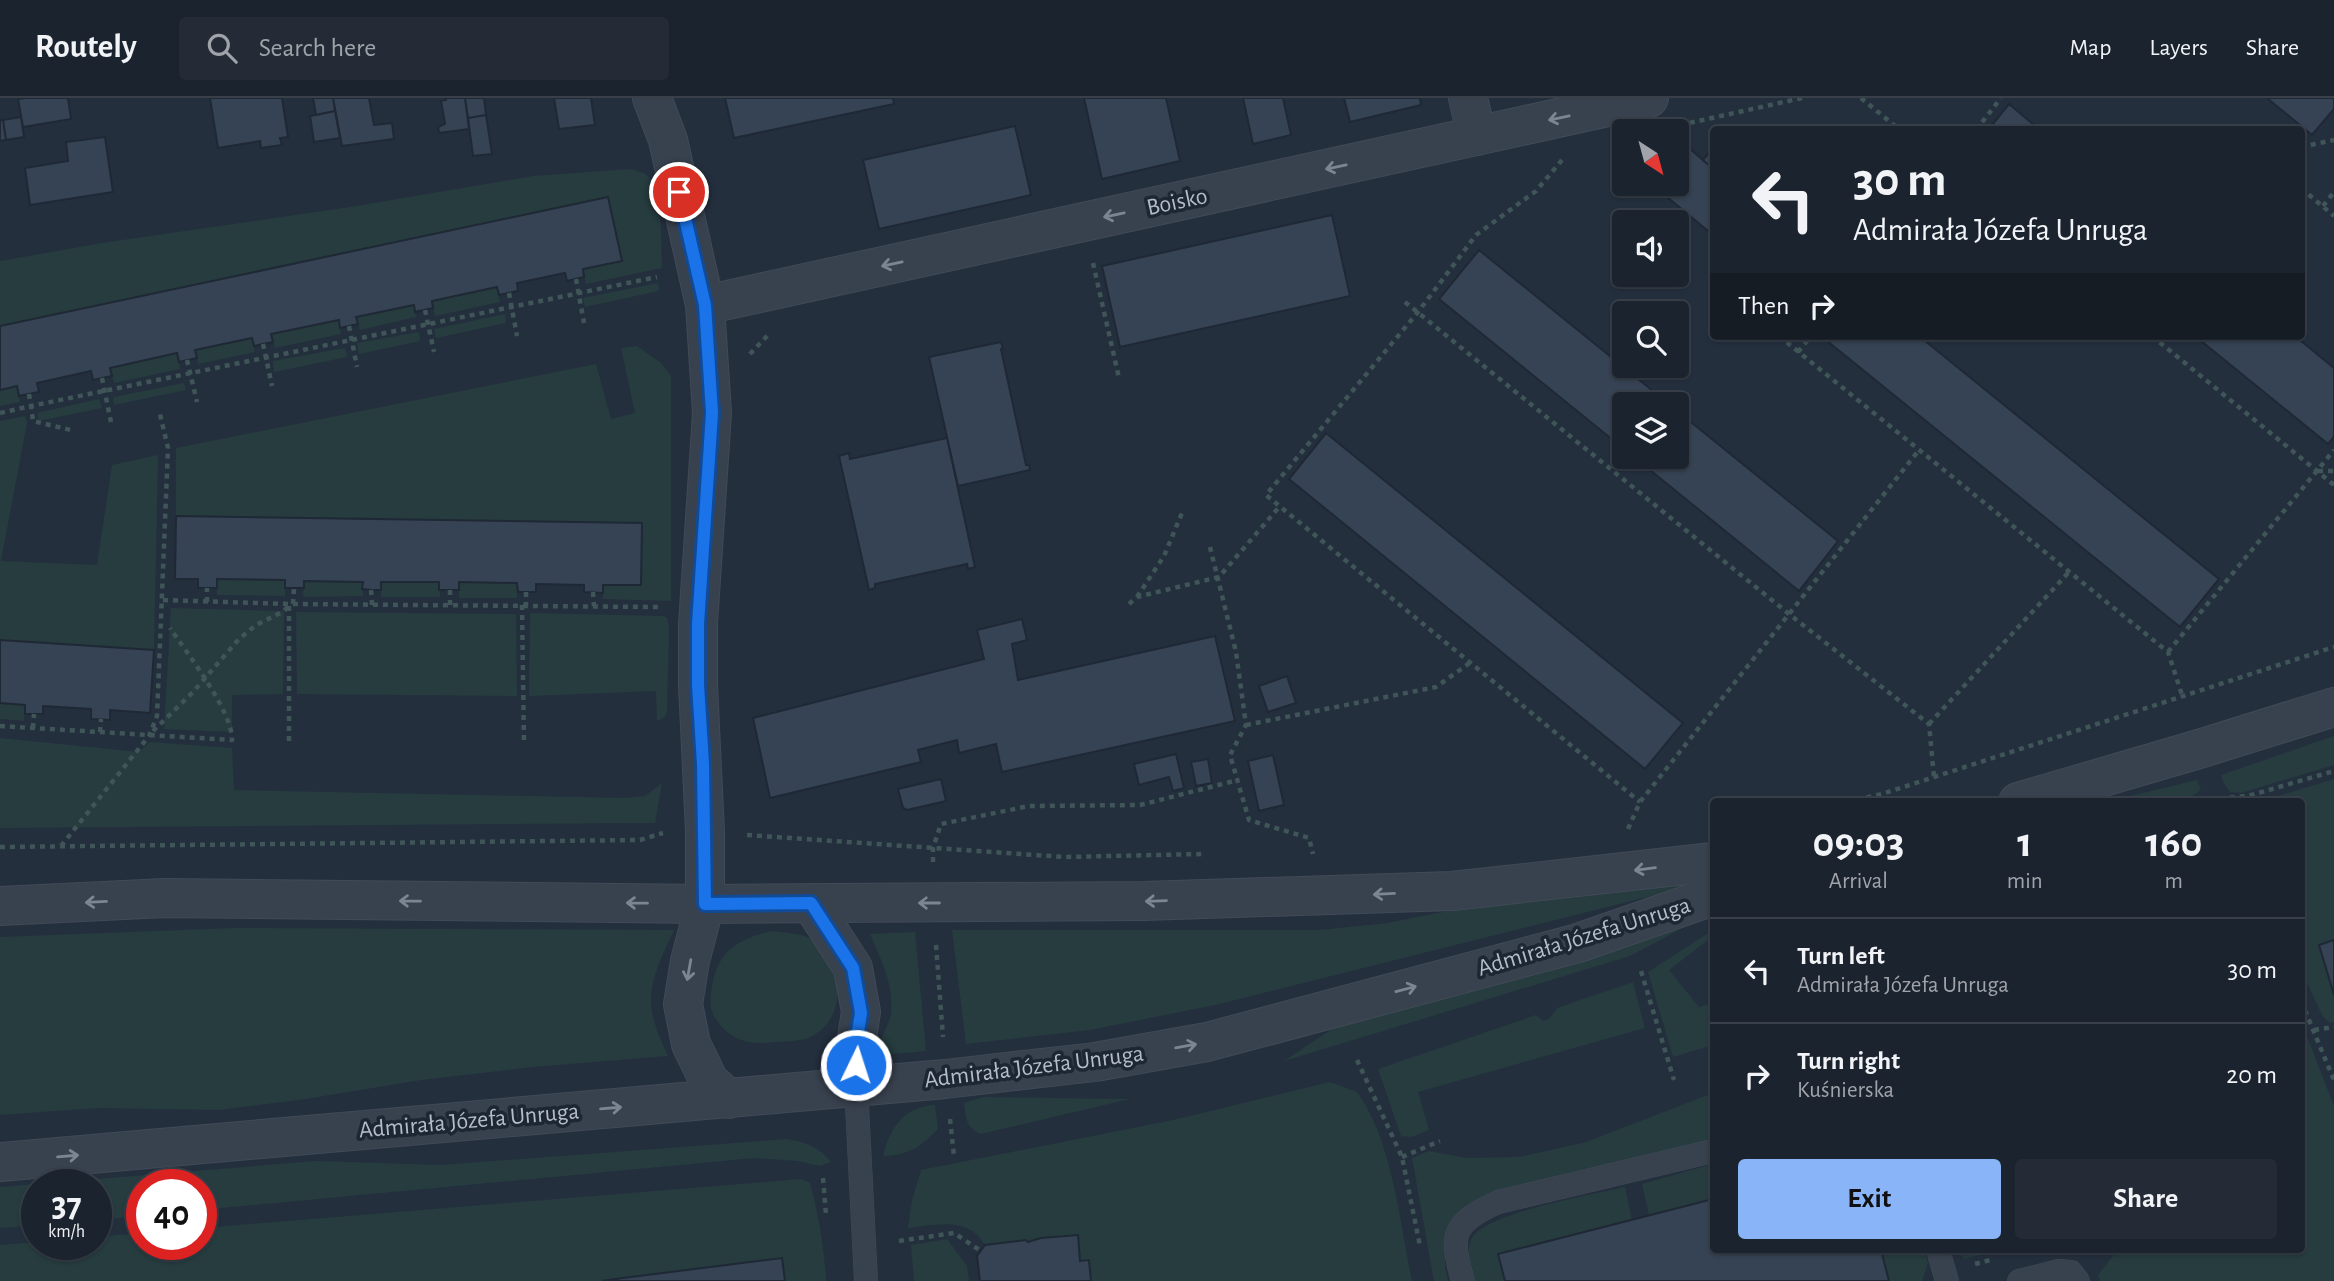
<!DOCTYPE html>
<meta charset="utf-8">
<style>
body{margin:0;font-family:"Alegreya Sans",sans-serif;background:#242b36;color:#f1f3f6;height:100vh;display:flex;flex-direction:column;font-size:26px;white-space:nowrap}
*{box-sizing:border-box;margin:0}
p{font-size:23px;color:#a0a4aa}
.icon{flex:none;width:38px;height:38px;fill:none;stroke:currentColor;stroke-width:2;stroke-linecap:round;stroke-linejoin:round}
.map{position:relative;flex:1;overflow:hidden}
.sheet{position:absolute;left:1710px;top:700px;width:595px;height:455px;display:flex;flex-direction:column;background:#1b232e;border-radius:7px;box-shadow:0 2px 5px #0004,0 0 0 2px #39404a}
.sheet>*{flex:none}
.hud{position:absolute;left:1710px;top:28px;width:595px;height:214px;border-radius:7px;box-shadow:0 2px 5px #0004,0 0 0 2px #39404a;background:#1b232e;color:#f1f3f6;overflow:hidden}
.needle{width:46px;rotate:144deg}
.tools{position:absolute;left:1612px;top:21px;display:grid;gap:14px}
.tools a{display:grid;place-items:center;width:77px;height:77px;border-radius:7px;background:#1b232e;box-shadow:0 2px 5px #0004,0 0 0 2px #39404a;font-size:35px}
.speed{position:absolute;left:21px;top:1071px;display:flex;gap:14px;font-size:35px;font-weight:700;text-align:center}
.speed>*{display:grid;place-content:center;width:91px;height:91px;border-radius:50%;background:#1b232e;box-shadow:0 2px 5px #0004,0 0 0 2px #39404a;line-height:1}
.speed small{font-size:18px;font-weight:400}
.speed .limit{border:10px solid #d22;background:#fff;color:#111}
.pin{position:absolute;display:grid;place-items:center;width:60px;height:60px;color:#fff;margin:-30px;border:4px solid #fff;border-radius:50%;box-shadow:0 2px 7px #0007}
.me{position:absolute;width:77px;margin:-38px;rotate:4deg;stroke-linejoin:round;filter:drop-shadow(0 0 5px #0008)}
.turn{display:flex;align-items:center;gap:24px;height:147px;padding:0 28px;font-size:32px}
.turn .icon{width:91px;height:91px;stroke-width:2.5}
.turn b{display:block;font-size:49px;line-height:60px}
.then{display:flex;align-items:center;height:66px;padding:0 28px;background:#0003;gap:14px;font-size:26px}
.eta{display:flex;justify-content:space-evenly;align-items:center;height:119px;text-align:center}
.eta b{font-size:42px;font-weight:600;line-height:49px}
.button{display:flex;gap:14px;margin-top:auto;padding:14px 28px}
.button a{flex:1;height:80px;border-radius:7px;background:#8ab4f8;color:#111;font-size:28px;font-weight:600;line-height:80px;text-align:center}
.button a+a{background:#242b36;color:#f1f3f6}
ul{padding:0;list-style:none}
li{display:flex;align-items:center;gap:21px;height:105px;padding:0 28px;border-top:2px solid #39404a}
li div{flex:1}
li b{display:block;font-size:26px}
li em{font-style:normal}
header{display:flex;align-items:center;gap:42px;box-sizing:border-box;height:98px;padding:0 35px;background:#1b232e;border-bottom:2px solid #39404a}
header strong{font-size:33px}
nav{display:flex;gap:38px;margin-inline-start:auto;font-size:24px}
.search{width:490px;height:63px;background:#242b36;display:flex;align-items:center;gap:18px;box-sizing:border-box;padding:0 24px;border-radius:7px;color:#a0a4aa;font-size:26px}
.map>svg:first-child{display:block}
.green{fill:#263c3f}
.building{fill:#364354;stroke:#1f2835;stroke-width:2}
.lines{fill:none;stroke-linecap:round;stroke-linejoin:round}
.service-casing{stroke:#414a57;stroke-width:24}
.minor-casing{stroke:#414a57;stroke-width:40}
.tertiary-casing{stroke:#414a57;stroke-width:40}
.path{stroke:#3f5557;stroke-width:4.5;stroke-dasharray:5 5;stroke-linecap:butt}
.service{stroke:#38414e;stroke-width:23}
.minor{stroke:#38414e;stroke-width:38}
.tertiary{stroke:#38414e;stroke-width:38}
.oneway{stroke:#7c8592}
.route-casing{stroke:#114b97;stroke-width:18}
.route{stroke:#1a73e8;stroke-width:12}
.labels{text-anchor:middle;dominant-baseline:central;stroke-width:7;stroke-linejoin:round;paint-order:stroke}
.street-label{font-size:24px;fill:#b4bcc9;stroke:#1d2633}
</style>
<header>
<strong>Routely</strong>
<div class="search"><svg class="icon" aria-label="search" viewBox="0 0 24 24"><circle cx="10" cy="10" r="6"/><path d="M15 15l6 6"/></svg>Search here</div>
<nav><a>Map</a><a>Layers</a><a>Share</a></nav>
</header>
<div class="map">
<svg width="2334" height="1183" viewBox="0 0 2334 1183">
<rect width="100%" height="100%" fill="#242f3e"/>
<!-- green -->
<path class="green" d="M 631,71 C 636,73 643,74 647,77 C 663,92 661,149 662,170 L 586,186 L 583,171 L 622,163 L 608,99 L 0,228 L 0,163 L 102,145 L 350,109 L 533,78 Z
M 658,185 L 659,193 L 585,209 L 583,200 Z
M 497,189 L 500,204 L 435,218 L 432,203 Z
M 414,207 L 416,219 L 360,232 L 356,219 Z
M 505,216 L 506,225 L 436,240 L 434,231 Z
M 339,222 L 341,236 L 275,250 L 271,236 Z
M 419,234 L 420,243 L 359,256 L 357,245 Z
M 252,240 L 255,254 L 198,266 L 195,252 Z
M 637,248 L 661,265 L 671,278 L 671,503 L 603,501 L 603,487 L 641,425 L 176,418 L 176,350 L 596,266 L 611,321 L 635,315 L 621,250 Z
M 345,250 L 347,259 L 274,274 L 273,263 Z
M 177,255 L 180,271 L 114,285 L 110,270 Z
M 184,285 L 186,292 L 114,307 L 113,299 Z
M 17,288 L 20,304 L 0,308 L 0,292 Z
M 99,301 L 102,310 L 39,323 L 37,315 Z
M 25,318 L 27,325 L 1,463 L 97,467 L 112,367 L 158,357 L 154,552 L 0,542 L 0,323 Z
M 217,481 L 285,482 L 285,498 L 217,497 Z
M 304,483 L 363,484 L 363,498 L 303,499 Z
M 381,484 L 439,484 L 440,499 L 381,499 Z
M 459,484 L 517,485 L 517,500 L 459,500 Z
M 171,510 L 284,513 L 283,596 L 232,597 L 232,634 L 164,631 Z
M 296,514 L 516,516 L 517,598 L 297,596 Z
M 530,515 L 663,518 L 667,520 L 669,530 L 667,614 L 665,619 L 657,623 L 656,593 L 529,598 Z
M 0,605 L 25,607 L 24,623 L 0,621 Z
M 2334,638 L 2334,667 L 2241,695 L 2230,694 L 2223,684 L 2221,677 Z
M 0,640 L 139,654 L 150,644 L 232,650 L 234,692 L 626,700 L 645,698 L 662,685 L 655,725 L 0,730 Z
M 2334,681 L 2334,842 L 2319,847 L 2334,897 L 2334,924 L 2330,925 L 2322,917 L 2301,872 L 2301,704 L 2259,704 Z
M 2197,682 L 2201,692 C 2178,711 2137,704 2109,703 Z
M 1710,778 L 1655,797 L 1215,907 L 1090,932 L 966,946 L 952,832 L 1319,832 L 1387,825 L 1484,806 Z
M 1698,822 L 1630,858 L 1284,963 L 1332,931 Z
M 234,830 L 674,832 C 665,852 652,876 651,900 C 650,920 660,940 668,958 L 533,969 L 421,982 L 306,1001 L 219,1012 L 98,1010 L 0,1017 L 0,839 Z
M 1713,832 L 1713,838 L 1669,872 L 1699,909 L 1713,905 L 1713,947 L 1673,959 L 1648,874 Z
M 772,833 C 783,835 800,835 809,840 C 843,860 850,919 812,938 C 802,944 786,943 775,944 C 749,947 731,944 715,920 C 709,911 710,899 712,889 C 717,853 739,840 772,833 Z
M 915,834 L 926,953 L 881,957 C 875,941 890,930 891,915 C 894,886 881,862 870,836 Z
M 1633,884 L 1645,930 L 1418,994 L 1429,1032 L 1412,1039 L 1401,1038 L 1378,971 L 1536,917 L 1544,923 L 1549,921 L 1557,910 Z
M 2301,923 L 2334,1008 L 2334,1183 L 2100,1183 L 2098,1177 L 2118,1152 L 2301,1152 Z
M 1330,984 L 1357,994 C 1392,1041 1400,1125 1412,1183 L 1091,1183 L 1089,1162 L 1080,1163 L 1028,1144 L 985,1147 C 968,1118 937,1127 908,1130 L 912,1102 L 921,1072 L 1173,1022 Z
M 1713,995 L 1713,1042 L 1486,1097 L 1461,1113 L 1446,1131 L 1445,1168 L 1448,1183 L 1434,1183 L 1412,1060 L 1429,1053 L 1466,1060 L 1519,1059 L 1586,1044 Z
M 984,999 L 1130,1001 L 981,1036 C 966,1030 966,1020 964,1005 Z
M 935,1007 L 938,1031 C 921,1049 909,1057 883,1058 C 890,1030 903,1009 935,1007 Z
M 787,1041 C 805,1044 820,1049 831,1064 L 820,1068 L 797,1063 L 755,1060 L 201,1112 L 201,1087 L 142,1087 L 142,1118 L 96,1122 L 96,1087 L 37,1087 L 37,1127 L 0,1130 L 0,1089 L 316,1063 L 441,1067 Z
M 1713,1066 L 1713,1101 L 1649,1117 L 1642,1086 Z
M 801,1081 L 810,1085 C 819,1118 824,1149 826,1183 L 785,1183 L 782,1160 L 602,1183 L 0,1183 L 0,1147 L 37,1144 L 37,1146 L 96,1146 L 96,1139 L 142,1135 L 142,1146 L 201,1146 L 201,1130 Z
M 1625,1089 L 1632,1122 L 1498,1157 L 1505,1183 L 1473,1183 C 1471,1169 1465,1154 1472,1140 C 1486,1115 1594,1096 1625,1089 Z
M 947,1141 L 967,1168 L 969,1183 L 914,1183 L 911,1147 Z
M 1881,1152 L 1924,1152 L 1928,1165 L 1922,1183 L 1889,1183 Z
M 1956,1152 L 2001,1152 L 1964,1161 Z"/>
<!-- building -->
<path class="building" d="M 25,0 L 68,0 L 71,21 L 23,29 L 18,1 Z
M 210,0 L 282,0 L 288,39 L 280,40 L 282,47 L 261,50 L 260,43 L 218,50 Z
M 313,0 L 333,0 L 335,13 L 316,17 Z
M 333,0 L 369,0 L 374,27 L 392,25 L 394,41 L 342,48 Z
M 446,0 L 465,0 L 469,31 L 439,35 L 438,29 L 445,26 L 441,3 L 446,2 Z
M 465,0 L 484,0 L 486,17 L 468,20 Z
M 554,0 L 591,0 L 595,27 L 559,31 Z
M 725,0 L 893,0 L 894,6 L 734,40 Z
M 1084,0 L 1166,0 L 1180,63 L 1102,81 Z
M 1243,0 L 1283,0 L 1291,37 L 1253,46 Z
M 1344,0 L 1420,0 L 1421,7 L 1350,24 Z
M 2267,0 L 2334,0 L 2334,11 L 2312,37 Z
M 2009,6 L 2040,32 L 1988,32 Z
M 335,13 L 340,40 L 314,44 L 310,18 Z
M 486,17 L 492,56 L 473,58 L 468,20 Z
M 21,19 L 24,39 L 6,42 L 3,22 Z
M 0,22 L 3,22 L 6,42 L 0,43 Z
M 1015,28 L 1031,97 L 879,131 L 863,62 Z
M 105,39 L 113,94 L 30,107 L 25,70 L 68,63 L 66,44 Z
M 1688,49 L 1713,71 L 1713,137 L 1655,89 L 1658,86 L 1676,86 L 1676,63 Z
M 1713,50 L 1713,71 L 1703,62 Z
M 608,99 L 622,163 L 583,171 L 584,179 L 567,183 L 565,175 L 517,185 L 518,193 L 499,197 L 497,189 L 432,203 L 433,210 L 415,214 L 414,207 L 356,219 L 358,226 L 340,230 L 339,222 L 271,236 L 273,244 L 263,246 L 254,248 L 252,240 L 195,252 L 197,260 L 179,264 L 177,255 L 110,270 L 112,278 L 93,282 L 91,273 L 37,285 L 39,294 L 19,298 L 17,288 L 0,292 L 0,228 Z
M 1332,117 L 1350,198 L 1120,249 L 1102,168 Z
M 1479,152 L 1669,306 L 1624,306 L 1624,351 L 1439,201 Z
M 1821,238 L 1919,238 L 2219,481 L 2180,529 Z
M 2195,238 L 2295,238 L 2334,270 L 2334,339 L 2328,346 Z
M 1001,244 L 1003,250 L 1001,251 L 1026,367 L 1029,367 L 1030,372 L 958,388 L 929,259 Z
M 1676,312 L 1838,443 L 1799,493 L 1634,359 L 1676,359 Z
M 1326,335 L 1683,625 L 1645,671 L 1289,381 Z
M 947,340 L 975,469 L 968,471 L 967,466 L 875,486 L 875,490 L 869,492 L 839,358 L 849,355 L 850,361 Z
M 176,418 L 642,425 L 641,487 L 603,487 L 603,495 L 584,494 L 584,487 L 536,486 L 536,494 L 518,494 L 517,485 L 459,484 L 459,492 L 439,492 L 439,484 L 381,484 L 381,492 L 371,492 L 362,491 L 363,484 L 304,483 L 304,490 L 285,490 L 285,482 L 217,481 L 217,490 L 198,490 L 198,481 L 175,481 Z
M 1022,521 L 1027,542 L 1012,546 L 1018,582 L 1215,538 L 1235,623 L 1002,674 L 996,646 L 959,655 L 957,642 L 918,652 L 921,664 L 770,700 L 753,620 L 984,561 L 977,532 Z
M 0,542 L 154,552 L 150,615 L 110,612 L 110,622 L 91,621 L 91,611 L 43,608 L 43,616 L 25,616 L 25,607 L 0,605 Z
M 1287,578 L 1296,605 L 1268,614 L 1259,588 Z
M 1176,656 L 1184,690 L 1173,693 L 1169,679 L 1139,687 L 1134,666 Z
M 1273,657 L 1284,707 L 1259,713 L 1248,663 Z
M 1208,661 L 1212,685 L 1196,688 L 1191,664 Z
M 941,681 L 946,703 L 907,712 L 903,710 L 898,691 Z
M 2334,842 L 2334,897 L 2319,847 Z
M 1713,1101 L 1713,1152 L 1881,1152 L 1889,1183 L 1505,1183 L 1498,1156 Z
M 1078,1137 L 1080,1163 L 1089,1162 L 1091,1183 L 980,1183 L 977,1158 L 985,1147 L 1026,1142 L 1028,1144 L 1041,1140 Z
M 782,1160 L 785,1183 L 602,1183 L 623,1180 Z"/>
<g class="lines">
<defs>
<path id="service" d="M 856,988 L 866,1183
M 1938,1152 L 1947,1183
M 1463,1183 C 1449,1135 1453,1125 1498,1104 L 1713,1053
M 2019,1183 L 2059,1173 L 2071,1174 L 2078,1183"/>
<path id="minor" d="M 652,0 L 668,42 L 705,207 L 712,315 L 698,526 L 698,587 L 705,734 L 705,806
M 1468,0 L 1477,38
M 705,207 L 1649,0"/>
<path id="tertiary" d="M 2018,704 L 2199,651 L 2334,609
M 811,805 L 853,870 L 861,914 L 856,946 L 856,988
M 705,806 L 690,863 L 683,906 L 691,946 L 709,983 L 729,1001
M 0,808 L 165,800 L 705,806 L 1144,803 L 1452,793 L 1713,764
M 0,1064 L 945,981 L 1095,964 L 1207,944 L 1578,845 L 1713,798"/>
</defs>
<!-- service casing -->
<use href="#service" class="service-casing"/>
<!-- minor casing -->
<use href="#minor" class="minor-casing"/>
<!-- tertiary casing -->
<use href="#tertiary" class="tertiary-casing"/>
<!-- path -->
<path class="path" d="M 1861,0 L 1900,32
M 1680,27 L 1802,0
M 1976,32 L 2001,0
M 2301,49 L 2334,42
M 1562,62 L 1536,93 L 1476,137 L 1418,214 L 1266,397 L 1640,704
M 2301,90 L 2334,118
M 2323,108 L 2334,94
M 1093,165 L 1119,280
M 576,181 L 584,225
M 509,195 L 517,238
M 1405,204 L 1789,516 L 1929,626 L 1934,679
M 425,212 L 434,254
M 349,228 L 357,269
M 1779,238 L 2168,554 L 2182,597
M 2152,238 L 2334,387
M 263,246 L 272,288
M 1798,254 L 1811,238
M 750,256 L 768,237
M 187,262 L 197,304
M 102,280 L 111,324
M 29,296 L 31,308 L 657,179
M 0,315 L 31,308 L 33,323 L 75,333
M 2318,373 L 2334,373
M 1210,449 L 1236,554 L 1246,627 L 1230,657 L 1249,722 L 1309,740 L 1313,756
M 371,492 L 372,507
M 450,492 L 450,507
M 526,494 L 526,508
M 593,494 L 594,508
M 1137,499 L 1164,458 L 1182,415
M 163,502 L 289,506 L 659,509
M 207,504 L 207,490
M 293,506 L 294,490
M 1129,506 L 1137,499 L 1219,479 L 1280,408
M 522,507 L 524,647
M 2168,554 L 2334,352
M 1929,626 L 2069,474
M 1246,627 L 1436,589 L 1471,564
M 0,628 L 232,642 C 233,614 187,555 170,530
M 33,630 L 34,616
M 153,633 L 193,594 L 239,541 L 256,527 L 284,513 L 289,507
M 100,634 L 101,621
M 289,643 L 289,507
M 1847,704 L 1882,696 L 2334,549
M 2214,704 L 2213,701 L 2248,698 L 2334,673
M 1628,731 L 1640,704 L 1919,352
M 747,737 L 1064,759 L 1203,756
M 61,748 L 149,638 L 157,618 L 168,350 L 159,312
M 0,749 L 640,742 L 663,735
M 933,764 L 933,750 L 941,726 L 1029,708 L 1140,707 L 1238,682
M 936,847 L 943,939
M 1641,873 L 1674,982
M 2301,903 L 2334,982
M 2314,932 L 2334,929
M 1357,962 L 1402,1059 L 1420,1148
M 950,1021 L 954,1058
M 1402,1059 L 1440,1043
M 823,1080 L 826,1117
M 899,1143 L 954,1135 L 981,1153
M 1975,1166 L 1994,1161"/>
<!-- service -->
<use href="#service" class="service"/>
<!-- minor -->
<use href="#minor" class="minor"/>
<!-- tertiary -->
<use href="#tertiary" class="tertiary"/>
</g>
<!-- one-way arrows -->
<defs><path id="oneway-shaft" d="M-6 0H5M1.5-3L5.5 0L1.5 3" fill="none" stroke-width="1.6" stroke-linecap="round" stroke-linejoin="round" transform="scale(1.75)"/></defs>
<g class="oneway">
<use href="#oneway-shaft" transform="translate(1559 20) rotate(168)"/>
<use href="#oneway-shaft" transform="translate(1336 69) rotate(168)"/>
<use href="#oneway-shaft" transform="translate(1114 117) rotate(168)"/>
<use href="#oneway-shaft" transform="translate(892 166) rotate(168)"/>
<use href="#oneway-shaft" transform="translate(1645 771) rotate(173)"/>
<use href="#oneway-shaft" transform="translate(1384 796) rotate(177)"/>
<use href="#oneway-shaft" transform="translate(410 803) rotate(-179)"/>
<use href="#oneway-shaft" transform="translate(1156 803) rotate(178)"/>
<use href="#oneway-shaft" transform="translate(96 804) rotate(177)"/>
<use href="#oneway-shaft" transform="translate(637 805) rotate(-179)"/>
<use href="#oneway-shaft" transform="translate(929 805) rotate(180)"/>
<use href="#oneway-shaft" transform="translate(689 872) rotate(100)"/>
<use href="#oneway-shaft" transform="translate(1406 891) rotate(-15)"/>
<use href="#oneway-shaft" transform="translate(1186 948) rotate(-10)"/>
<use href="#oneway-shaft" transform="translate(611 1010) rotate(-5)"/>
<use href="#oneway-shaft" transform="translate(68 1058) rotate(-5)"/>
</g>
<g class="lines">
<defs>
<path id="route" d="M 679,94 L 705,207 L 712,315 L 698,526 L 698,587 L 703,666 L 705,806 L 811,805 L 853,870 L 861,915 L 856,946 L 856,967"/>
</defs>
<!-- route casing -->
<use href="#route" class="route-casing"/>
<!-- route -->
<use href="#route" class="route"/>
</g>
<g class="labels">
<!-- street labels -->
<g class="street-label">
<text transform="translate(1177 104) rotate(-12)">Boisko</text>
<text transform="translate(1584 839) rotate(-17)">Admirała Józefa Unruga</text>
<text transform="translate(1034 969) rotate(-7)">Admirała Józefa Unruga</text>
<text transform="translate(469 1023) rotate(-5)">Admirała Józefa Unruga</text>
</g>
</g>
</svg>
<div class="tools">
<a><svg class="needle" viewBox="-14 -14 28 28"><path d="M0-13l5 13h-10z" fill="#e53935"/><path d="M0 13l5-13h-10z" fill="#a0a4aa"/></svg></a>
<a><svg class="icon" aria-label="sound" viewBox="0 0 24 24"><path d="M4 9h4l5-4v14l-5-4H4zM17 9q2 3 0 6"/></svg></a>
<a><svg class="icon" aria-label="search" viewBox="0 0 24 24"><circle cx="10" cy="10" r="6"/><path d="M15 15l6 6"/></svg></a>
<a><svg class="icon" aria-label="layers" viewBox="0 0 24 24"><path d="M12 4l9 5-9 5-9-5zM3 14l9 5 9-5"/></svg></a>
</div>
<div class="speed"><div>37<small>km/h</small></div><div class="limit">40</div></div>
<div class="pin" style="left:679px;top:94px;background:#d93025"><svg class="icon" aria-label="arrive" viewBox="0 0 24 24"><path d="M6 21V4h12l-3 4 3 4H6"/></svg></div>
<svg class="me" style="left:856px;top:967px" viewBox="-20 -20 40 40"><circle r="17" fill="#1a73e8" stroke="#fff" stroke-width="3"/><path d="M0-11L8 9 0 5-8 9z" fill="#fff"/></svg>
<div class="hud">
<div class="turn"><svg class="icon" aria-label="left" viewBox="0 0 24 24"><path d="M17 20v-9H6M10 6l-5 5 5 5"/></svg><div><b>30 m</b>Admirała Józefa Unruga</div></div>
<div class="then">Then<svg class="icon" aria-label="right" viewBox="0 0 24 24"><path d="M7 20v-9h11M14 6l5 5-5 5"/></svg></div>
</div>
<section class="sheet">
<div class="eta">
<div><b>09:03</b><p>Arrival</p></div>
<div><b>1</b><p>min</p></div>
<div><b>160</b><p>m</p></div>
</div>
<ul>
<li><svg class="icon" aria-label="left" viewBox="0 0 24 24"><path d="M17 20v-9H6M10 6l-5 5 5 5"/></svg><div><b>Turn left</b><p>Admirała Józefa Unruga</p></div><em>30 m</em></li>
<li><svg class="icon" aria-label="right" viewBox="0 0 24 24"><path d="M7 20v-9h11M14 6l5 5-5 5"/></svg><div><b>Turn right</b><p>Kuśnierska</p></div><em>20 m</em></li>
</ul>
<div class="button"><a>Exit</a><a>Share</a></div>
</section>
</div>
